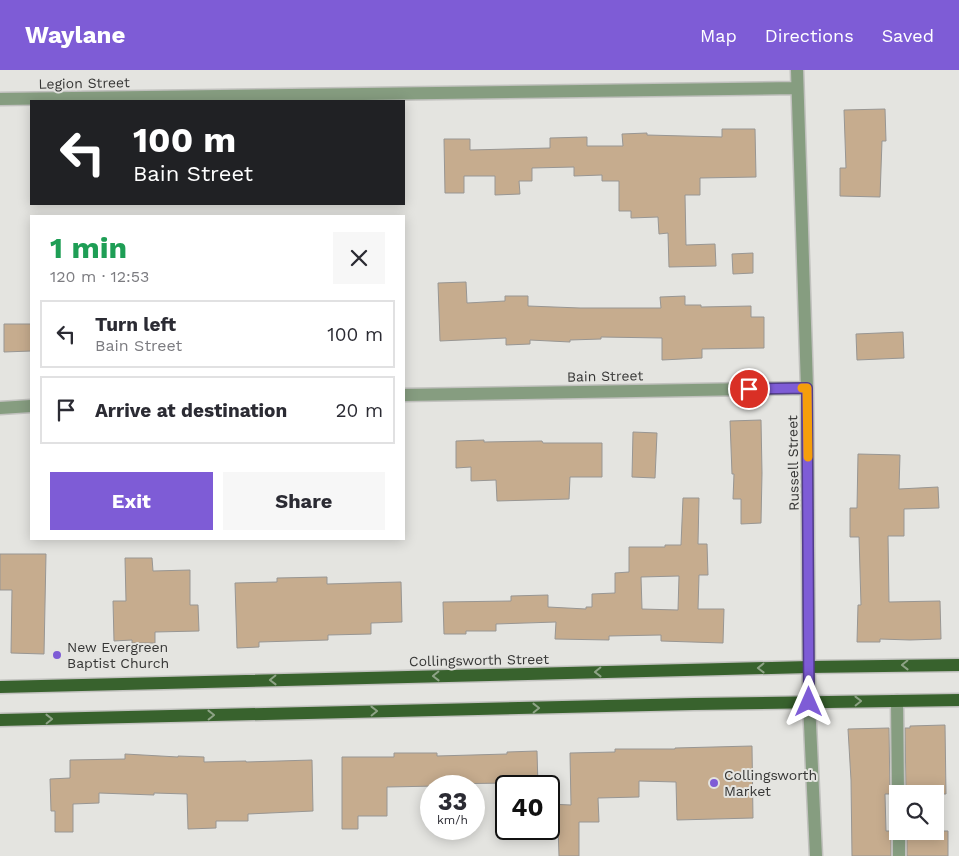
<!DOCTYPE html>
<meta charset="utf-8">
<style>
body{margin:0;font-family:"Work Sans",sans-serif;background:#f7f7f7;color:#2b2b33;height:100vh;display:flex;flex-direction:column;font-size:19px;white-space:nowrap}
*{box-sizing:border-box;margin:0}
p{font-size:16px;color:#7c7c81}
.icon{flex:none;width:28px;height:28px;fill:none;stroke:currentColor;stroke-width:2;stroke-linecap:round;stroke-linejoin:round}
.map{position:relative;flex:1;overflow:hidden}
.details{position:absolute;left:30px;top:145px;width:375px;height:325px;display:flex;flex-direction:column;background:#fff;border-radius:0px;box-shadow:0 2px 12px #0003}
.details>*{flex:none}
.guide{position:absolute;left:30px;top:30px;width:375px;height:105px;border-radius:0px;box-shadow:0 2px 12px #0003;background:#202124;color:#fff;overflow:hidden}
.tools{position:absolute;left:889px;top:715px;display:grid;gap:10px}
.tools a{display:grid;place-items:center;width:55px;height:55px;border-radius:0px;background:#fff;box-shadow:0 2px 12px #0003;font-size:25px}
.speed{position:absolute;left:420px;top:705px;display:flex;gap:10px;font-size:25px;font-weight:700;text-align:center}
.speed>*{display:grid;place-content:center;width:65px;height:65px;border-radius:50%;background:#fff;box-shadow:0 2px 12px #0003;line-height:1}
.speed small{font-size:12px;font-weight:400}
.speed .limit{border:2px solid #111;border-radius:8px;background:#fff;color:#111}
.pin{position:absolute;display:grid;place-items:center;width:42px;height:42px;color:#fff;margin:-21px;border:2px solid #fff;border-radius:50%;box-shadow:0 1px 5px #0007}
.me{position:absolute;width:55px;margin:-28px;rotate:0deg;stroke-linejoin:round;filter:drop-shadow(0 0 4px #0008)}
.turn{display:flex;align-items:center;gap:18px;height:105px;padding:0 20px;font-size:22px}
.turn .icon{width:65px;height:65px;stroke-width:2.5}
.turn b{display:block;font-size:35px;line-height:42px}
.round{display:grid;place-items:center;flex:none;width:52px;height:52px;border-radius:0px;background:#f7f7f7}
.summary{display:flex;align-items:center;justify-content:space-between;height:85px;padding:0 20px}
h1{font-size:30px;font-weight:700;line-height:38px;color:#1e9e55}
.primary-button{display:flex;gap:10px;margin-top:auto;padding:10px 20px}
.primary-button a{flex:1;height:58px;border-radius:0px;background:#7e5cd6;color:#fff;font-size:20px;font-weight:700;line-height:58px;text-align:center}
.primary-button a+a{background:#f7f7f7;color:#2b2b33}
ul{padding:0;list-style:none}
li{display:flex;align-items:center;gap:15px;height:68px;margin:0 10px 8px;padding:0 10px;border:2px solid #e1e1e2;border-radius:0px}
li div{flex:1}
li b{display:block;font-size:19px}
li em{font-style:normal}
header{display:flex;align-items:center;gap:30px;box-sizing:border-box;height:70px;padding:0 25px;background:#7e5cd6;color:#fff}
header strong{font-size:24px}
nav{display:flex;gap:28px;margin-inline-start:auto;font-size:18px}
.map>svg:first-child{display:block}
.building{fill:#c6ac8e;stroke:#989693;fill-rule:evenodd}
.lines{fill:none;stroke-linecap:round;stroke-linejoin:round}
.minor-casing{stroke:#c1c1be;stroke-width:15}
.major-casing{stroke:#c1c1be;stroke-width:15}
.minor{stroke:#869d80;stroke-width:12}
.major{stroke:#38622d;stroke-width:12}
.oneway{stroke:#8ea386}
.route-casing{stroke:#523c8b;stroke-width:12}
.route{stroke:#7e5cd6;stroke-width:9}
.slow{stroke:#f59e0b;stroke-width:9}
.poi-dot{fill:#7e5cd6;stroke:#e4e4e0;stroke-width:2}
.labels{text-anchor:middle;dominant-baseline:central;stroke-width:4;stroke-linejoin:round;paint-order:stroke}
.street-label{font-size:14px;fill:#363635;stroke:#e4e4e0}
.poi-label{font-size:14px;fill:#363635;stroke:#e4e4e0;text-anchor:start}
</style>
<header>
<strong>Waylane</strong>
<nav><a>Map</a><a>Directions</a><a>Saved</a></nav>
</header>
<div class="map">
<svg width="959" height="786" viewBox="0 0 959 786">
<rect width="100%" height="100%" fill="#e4e4e0"/>
<!-- building -->
<path class="building" d="M 885,39 L 886,71 L 882,71 L 880,127 L 840,126 L 840,98 L 846,98 L 844,40 Z
M 722,59 L 755,59 L 756,107 L 700,108 L 700,125 L 685,125 L 686,175 L 715,174 L 716,196 L 669,197 L 668,163 L 659,164 L 658,147 L 631,148 L 631,141 L 619,141 L 619,111 L 602,111 L 602,105 L 574,106 L 574,97 L 532,98 L 532,111 L 519,111 L 520,124 L 495,125 L 495,106 L 464,106 L 464,123 L 445,123 L 444,69 L 470,69 L 470,80 L 550,78 L 550,68 L 587,67 L 587,76 L 623,76 L 622,64 L 647,63 L 647,65 L 722,67 Z
M 753,183 L 753,203 L 733,204 L 732,184 Z
M 466,212 L 467,233 L 505,231 L 505,226 L 528,226 L 528,236 L 580,238 L 661,238 L 660,227 L 685,226 L 685,235 L 701,235 L 701,237 L 751,236 L 751,247 L 764,247 L 764,278 L 702,279 L 702,288 L 662,290 L 662,268 L 601,267 L 601,269 L 570,270 L 570,272 L 530,270 L 530,274 L 506,275 L 506,268 L 440,271 L 438,213 Z
M 4,254 L 31,254 L 31,281 L 4,282 Z
M 903,262 L 904,288 L 857,290 L 856,264 Z
M 761,350 L 762,403 L 761,453 L 741,454 L 741,429 L 733,429 L 734,404 L 732,404 L 730,351 Z
M 633,362 L 657,363 L 655,408 L 632,407 Z
M 484,370 L 484,372 L 542,371 L 543,373 L 602,373 L 602,407 L 570,407 L 569,429 L 497,431 L 496,410 L 471,411 L 471,397 L 456,398 L 456,371 Z
M 858,384 L 900,385 L 899,419 L 938,417 L 939,438 L 904,439 L 904,466 L 888,466 L 889,532 L 940,531 L 941,569 L 910,570 L 880,569 L 880,572 L 857,572 L 858,535 L 861,535 L 859,467 L 850,467 L 850,438 L 857,438 Z
M 683,428 L 699,428 L 698,474 L 707,474 L 708,505 L 699,505 L 698,539 L 724,539 L 723,573 L 661,571 L 661,565 L 609,566 L 609,570 L 555,569 L 556,552 L 496,554 L 496,561 L 466,561 L 466,564 L 444,564 L 443,532 L 511,531 L 511,526 L 548,525 L 548,537 L 586,539 L 586,537 L 592,537 L 592,524 L 615,523 L 615,503 L 629,502 L 629,477 L 665,477 L 665,475 L 681,475 ZM 679,506 L 678,540 L 642,539 L 641,507 Z
M 0,484 L 46,484 L 44,584 L 11,583 L 12,520 L 0,520 Z
M 125,488 L 152,488 L 153,501 L 190,500 L 190,535 L 198,535 L 199,561 L 155,562 L 155,573 L 132,573 L 132,570 L 114,571 L 113,531 L 126,531 Z
M 327,507 L 327,514 L 401,512 L 402,552 L 371,553 L 371,564 L 328,565 L 328,570 L 259,572 L 259,577 L 237,578 L 235,513 L 277,512 L 277,508 Z
M 945,655 L 946,724 L 906,724 L 905,658 L 910,658 L 910,656 Z
M 889,658 L 890,724 L 885,724 L 886,761 L 891,761 L 891,786 L 852,786 L 851,710 L 848,659 Z
M 752,676 L 753,748 L 677,750 L 676,712 L 639,711 L 639,727 L 598,728 L 599,752 L 579,752 L 579,786 L 559,786 L 558,757 L 549,756 L 549,734 L 571,735 L 570,683 L 615,682 L 615,679 L 675,679 L 675,678 Z
M 537,681 L 538,716 L 508,716 L 508,713 L 437,714 L 437,716 L 387,717 L 387,746 L 358,746 L 358,759 L 342,759 L 342,687 L 394,687 L 394,683 L 437,683 L 437,686 L 507,684 L 507,682 Z
M 125,684 L 178,687 L 178,686 L 204,687 L 204,692 L 246,691 L 246,692 L 312,690 L 313,741 L 248,744 L 248,751 L 216,751 L 216,758 L 188,759 L 187,724 L 154,723 L 154,725 L 99,723 L 99,733 L 73,734 L 73,762 L 55,762 L 55,741 L 51,741 L 50,709 L 70,708 L 70,690 L 125,689 Z
M 907,761 L 948,761 L 948,786 L 907,786 Z"/>
<g class="lines">
<defs>
<path id="minor" d="M 797,0 L 807,318 L 809,632 L 816,786
M 0,29 L 797,18
M 404,325 L 807,318
M 0,338 L 31,336
M 897,631 L 898,724
M 899,761 L 899,786"/>
<path id="major" d="M 0,617 L 809,597 L 959,595
M 0,650 L 694,634 L 959,630"/>
</defs>
<!-- minor casing -->
<use href="#minor" class="minor-casing"/>
<!-- major casing -->
<use href="#major" class="major-casing"/>
<!-- minor -->
<use href="#minor" class="minor"/>
<!-- major -->
<use href="#major" class="major"/>
</g>
<!-- one-way arrows -->
<defs><path id="oneway-chevron" d="M-2-3.5L2.5 0L-2 3.5" fill="none" stroke-width="1.6" stroke-linecap="round" stroke-linejoin="round" transform="scale(1.25)"/></defs>
<g class="oneway">
<use href="#oneway-chevron" transform="translate(905 595) rotate(179)"/>
<use href="#oneway-chevron" transform="translate(761 598) rotate(179)"/>
<use href="#oneway-chevron" transform="translate(598 602) rotate(179)"/>
<use href="#oneway-chevron" transform="translate(436 606) rotate(179)"/>
<use href="#oneway-chevron" transform="translate(273 610) rotate(179)"/>
<use href="#oneway-chevron" transform="translate(858 631) rotate(-1)"/>
<use href="#oneway-chevron" transform="translate(536 638) rotate(-1)"/>
<use href="#oneway-chevron" transform="translate(374 641) rotate(-1)"/>
<use href="#oneway-chevron" transform="translate(211 645) rotate(-1)"/>
<use href="#oneway-chevron" transform="translate(49 649) rotate(-1)"/>
</g>
<g class="lines">
<defs>
<path id="route" d="M 749,319 L 807,318 L 809,632"/>
</defs>
<!-- route casing -->
<use href="#route" class="route-casing"/>
<!-- route -->
<use href="#route" class="route"/>
<!-- slow -->
<path class="slow" d="M 802,318 L 807,318 L 808,387"/>
</g>
<!-- markers -->
<g class="poi-dot">
<circle cx="57" cy="585" r="5"/>
<circle cx="714" cy="713" r="5"/>
</g>
<g class="labels">
<!-- street labels -->
<g class="street-label">
<text transform="translate(84 13) rotate(-1)">Legion Street</text>
<text transform="translate(605 306) rotate(-1)">Bain Street</text>
<text transform="translate(793 393) rotate(-91)">Russell Street</text>
<text transform="translate(479 590) rotate(-1)">Collingsworth Street</text>
</g>
<!-- poi labels -->
<g class="poi-label">
<text x="67" y="577">New Evergreen<tspan x="67" dy="16">Baptist Church</tspan></text>
<text x="724" y="705">Collingsworth<tspan x="724" dy="16">Market</tspan></text>
</g>
</g>
</svg>
<div class="tools">
<a><svg class="icon" aria-label="search" viewBox="0 0 24 24"><circle cx="10" cy="10" r="6"/><path d="M15 15l6 6"/></svg></a>
</div>
<div class="speed"><div>33<small>km/h</small></div><div class="limit">40</div></div>
<div class="pin" style="left:749px;top:319px;background:#d93025"><svg class="icon" aria-label="arrive" viewBox="0 0 24 24"><path d="M6 21V4h12l-3 4 3 4H6"/></svg></div>
<svg class="me" style="left:809px;top:632px" viewBox="-20 -20 40 40"><path d="M0-17L14 15 0 8-14 15z" fill="#7e5cd6" stroke="#fff" stroke-width="4"/></svg>
<div class="guide">
<div class="turn"><svg class="icon" aria-label="left" viewBox="0 0 24 24"><path d="M17 20v-9H6M10 6l-5 5 5 5"/></svg><div><b>100 m</b>Bain Street</div></div>
</div>
<section class="details">
<div class="summary"><div><h1>1 min</h1><p>120 m · 12:53</p></div><a class="round"><svg class="icon" aria-label="close" viewBox="0 0 24 24"><path d="M6 6l12 12M18 6L6 18"/></svg></a></div>
<ul>
<li><svg class="icon" aria-label="left" viewBox="0 0 24 24"><path d="M17 20v-9H6M10 6l-5 5 5 5"/></svg><div><b>Turn left</b><p>Bain Street</p></div><em>100 m</em></li>
<li><svg class="icon" aria-label="arrive" viewBox="0 0 24 24"><path d="M6 21V4h12l-3 4 3 4H6"/></svg><div><b>Arrive at destination</b></div><em>20 m</em></li>
</ul>
<div class="primary-button"><a>Exit</a><a>Share</a></div>
</section>
</div>
